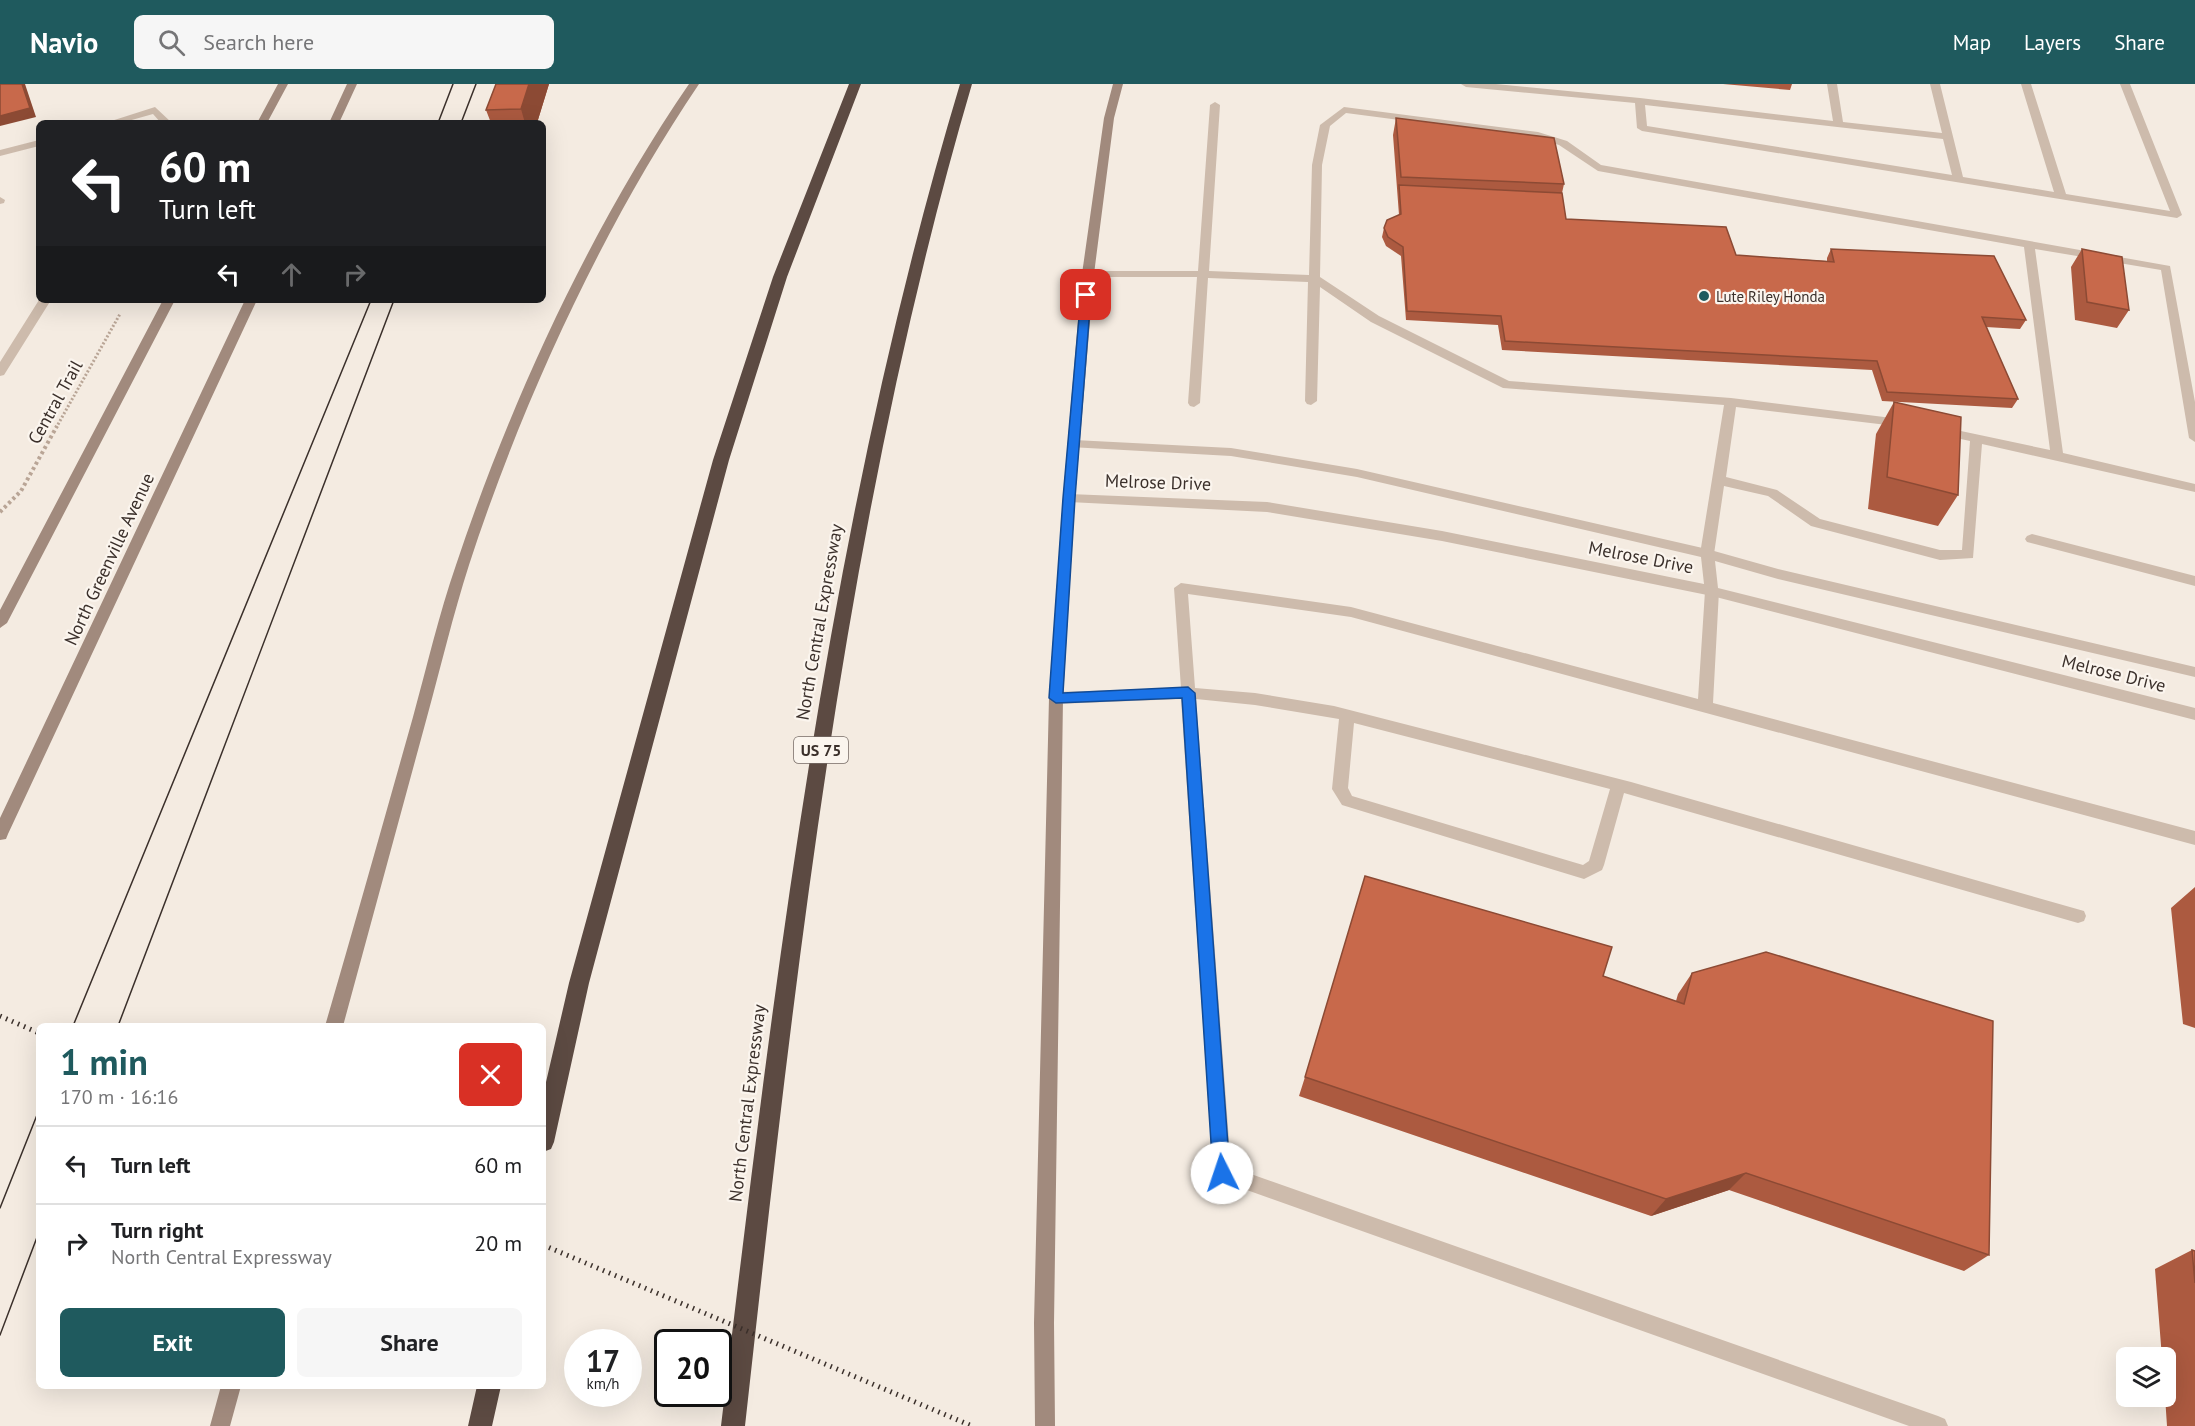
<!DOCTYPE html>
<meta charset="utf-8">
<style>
body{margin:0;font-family:"PT Sans",sans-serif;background:#f6f6f6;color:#202124;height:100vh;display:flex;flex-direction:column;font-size:22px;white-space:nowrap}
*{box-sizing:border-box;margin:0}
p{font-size:20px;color:#757577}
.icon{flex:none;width:33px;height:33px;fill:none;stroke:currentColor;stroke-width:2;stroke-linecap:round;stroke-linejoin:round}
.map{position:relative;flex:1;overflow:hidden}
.side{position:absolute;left:36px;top:939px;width:510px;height:366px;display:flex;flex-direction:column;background:#fff;border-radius:9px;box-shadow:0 6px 24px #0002}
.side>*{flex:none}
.top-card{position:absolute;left:36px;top:36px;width:510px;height:183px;border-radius:9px;box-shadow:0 6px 24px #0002;background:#202124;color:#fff;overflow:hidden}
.tools{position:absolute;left:2116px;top:1263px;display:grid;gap:12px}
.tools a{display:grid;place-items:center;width:60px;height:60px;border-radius:9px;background:#fff;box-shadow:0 6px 24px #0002;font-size:30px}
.speed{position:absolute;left:564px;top:1245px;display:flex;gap:12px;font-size:30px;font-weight:700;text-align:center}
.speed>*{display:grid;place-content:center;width:78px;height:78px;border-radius:50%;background:#fff;box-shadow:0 6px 24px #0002;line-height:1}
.speed small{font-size:15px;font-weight:400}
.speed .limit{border:3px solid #111;border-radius:9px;background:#fff;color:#111}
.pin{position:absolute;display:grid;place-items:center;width:51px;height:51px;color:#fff;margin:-26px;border-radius:12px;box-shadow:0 3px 9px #0006}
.me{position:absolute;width:66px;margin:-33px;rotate:356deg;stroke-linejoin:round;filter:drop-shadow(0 0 4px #0008)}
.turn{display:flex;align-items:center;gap:21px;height:126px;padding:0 24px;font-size:27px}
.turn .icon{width:78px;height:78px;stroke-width:2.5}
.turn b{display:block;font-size:42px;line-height:51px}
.lanes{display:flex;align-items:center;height:57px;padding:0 24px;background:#0003;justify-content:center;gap:30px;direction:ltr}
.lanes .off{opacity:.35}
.round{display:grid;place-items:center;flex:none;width:63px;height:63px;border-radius:9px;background:#f6f6f6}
.overview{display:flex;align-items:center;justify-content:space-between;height:102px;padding:0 24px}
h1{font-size:36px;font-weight:700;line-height:45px;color:#1f5a5e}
.cta{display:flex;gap:12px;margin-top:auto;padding:12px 24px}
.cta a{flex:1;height:69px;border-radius:9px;background:#1f5a5e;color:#fff;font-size:24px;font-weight:700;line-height:69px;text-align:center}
.cta a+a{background:#f6f6f6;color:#202124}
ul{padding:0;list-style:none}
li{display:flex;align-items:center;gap:18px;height:78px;padding:0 24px;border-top:2px solid #e0e0e0}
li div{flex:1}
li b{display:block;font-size:22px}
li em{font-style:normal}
header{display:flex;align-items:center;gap:36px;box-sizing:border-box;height:84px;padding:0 30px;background:#1f5a5e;color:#fff}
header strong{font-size:28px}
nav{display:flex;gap:33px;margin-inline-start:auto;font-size:21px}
.search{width:420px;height:54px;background:#f6f6f6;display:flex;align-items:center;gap:15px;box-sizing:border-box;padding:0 21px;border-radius:9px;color:#757577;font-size:22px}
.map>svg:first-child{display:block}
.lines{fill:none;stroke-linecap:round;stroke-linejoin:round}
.path-far1{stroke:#b9a596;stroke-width:3;stroke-dasharray:2 2;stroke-linecap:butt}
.path{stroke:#b9a596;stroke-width:4;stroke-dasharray:3 3;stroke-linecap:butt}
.service{fill:#cdbbac;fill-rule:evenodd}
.tertiary{fill:#cdbbac;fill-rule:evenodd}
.secondary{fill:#a18a7d;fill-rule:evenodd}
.motorway{fill:#5c4a42;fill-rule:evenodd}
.tram{stroke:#3b302b;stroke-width:1.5}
.rail{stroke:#3b302b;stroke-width:5;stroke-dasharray:1.5 5;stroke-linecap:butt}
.wall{fill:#ac5a40}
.shaded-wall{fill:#8c4a34}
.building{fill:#c8694b;stroke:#8c4a34;stroke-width:1.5}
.route{fill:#1a73e8;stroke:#114b97;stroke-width:1.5}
.poi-dot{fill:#1f5a5e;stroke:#fbf5ee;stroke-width:2}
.labels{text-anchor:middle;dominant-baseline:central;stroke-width:4.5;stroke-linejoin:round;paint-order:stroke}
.far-poi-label{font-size:15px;fill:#3b302b;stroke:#fbf5ee;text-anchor:start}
.shield{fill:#fbf5ee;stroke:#756b66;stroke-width:1.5}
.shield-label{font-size:16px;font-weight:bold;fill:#3b302b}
.street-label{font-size:18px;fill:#3b302b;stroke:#fbf5ee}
</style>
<header>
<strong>Navio</strong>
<div class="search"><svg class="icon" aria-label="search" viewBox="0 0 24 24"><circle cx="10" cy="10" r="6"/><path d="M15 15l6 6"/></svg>Search here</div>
<nav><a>Map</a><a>Layers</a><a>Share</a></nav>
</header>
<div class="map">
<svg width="2195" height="1342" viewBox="0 0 2195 1342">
<rect width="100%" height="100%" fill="#f4ebe1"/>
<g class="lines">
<!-- path-far1 -->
<path class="path-far1" d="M 56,344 L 120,230"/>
<!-- path -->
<path class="path" d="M 0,428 L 21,407 L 57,342"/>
<!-- service -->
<path class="service" d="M 1461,0 L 1496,0 L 1640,14 L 1833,37 L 1827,0 L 1837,0 L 1843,38 L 1942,49 L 1930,0 L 1940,0 L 1963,93 L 2054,108 L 2021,0 L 2031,0 L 2066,110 L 2170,127 L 2120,0 L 2130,0 L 2182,131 L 2177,134 L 1642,47 L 1637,44 L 1635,19 L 1466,3 ZM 1645,21 L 1943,55 L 1952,91 L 1647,42 Z
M 1215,18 L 1220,21 L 1209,187 L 1309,191 L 1312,81 L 1320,41 L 1344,23 L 1538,48 L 1567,57 L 1601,81 L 2170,182 L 2195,318 L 2195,358 L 2189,354 L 2161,186 L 2035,165 L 2063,369 L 2195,400 L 2195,408 L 1982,360 L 1973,474 L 1940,476 L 1811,442 L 1768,412 L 1724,402 L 1714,470 L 1707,475 L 1700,470 L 1724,321 L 1503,304 L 1371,238 L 1320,203 L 1317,317 L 1311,321 L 1307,320 L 1305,317 L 1308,198 L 1208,194 L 1200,319 L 1194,323 L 1190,322 L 1188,319 L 1197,193 L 1088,193 L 1082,190 L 1088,187 L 1198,187 L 1210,21 ZM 1346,29 L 1537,54 L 1559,61 L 1598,87 L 2024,163 L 2050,366 L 1942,343 L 1938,344 L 1936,347 L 1938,350 L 1970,357 L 1962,466 L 1940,466 L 1820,435 L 1777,406 L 1726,393 L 1736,323 L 1904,343 L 1908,342 L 1910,339 L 1908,336 L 1731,314 L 1509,297 L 1379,232 L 1320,193 L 1322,81 L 1330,42 Z
M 155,23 L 172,39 L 161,39 L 153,30 L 121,39 L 105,39 Z
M 39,56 L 39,62 L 0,72 L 0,66 Z
M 0,113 L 5,116 L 4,119 L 0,120 Z
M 39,216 L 51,216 L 4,291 L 0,292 L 0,278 Z
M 2032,450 L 2195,492 L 2195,502 L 2027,458 L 2025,455 L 2027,452 Z
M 1181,499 L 1351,523 L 1698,615 L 1705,507 L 1712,502 L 1719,507 L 1713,619 L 2195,747 L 2195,761 L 1351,533 L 1188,510 L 1195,604 L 1255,609 L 1334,622 L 1631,698 L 2084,827 L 2086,832 L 2084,837 L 2078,839 L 1624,709 L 1604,781 L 1602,786 L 1584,795 L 1342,721 L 1332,705 L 1339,635 L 1255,621 L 1196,615 L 1231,1083 L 1938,1332 L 1945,1335 L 1948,1342 L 1909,1342 L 1216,1095 L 1213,1089 L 1181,615 L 1056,620 L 1051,618 L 1049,614 L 1051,610 L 1056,608 L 1181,604 L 1174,504 ZM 1354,639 L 1610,705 L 1589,777 L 1583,781 L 1352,712 L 1348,704 Z"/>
<!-- tertiary -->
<path class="tertiary" d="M 1074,356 L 1231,364 L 1357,385 L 1707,465 L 1778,485 L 2195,583 L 2195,593 L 1778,495 L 1715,477 L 1718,504 L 2195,624 L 2195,636 L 1712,512 L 1442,457 L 1267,428 L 1069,418 L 1063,414 L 1069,410 L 1267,418 L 1442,447 L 1704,500 L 1701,473 L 1357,393 L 1231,372 L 1070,363 L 1068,360 Z"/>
<!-- secondary -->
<path class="secondary" d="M 278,0 L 288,0 L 267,39 L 257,39 Z
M 347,0 L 357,0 L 339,39 L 329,39 Z
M 689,0 L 699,0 C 603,142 522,318 469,481 C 453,531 441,582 427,633 C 399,736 371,839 343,942 L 325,942 C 355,839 384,736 413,633 C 427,582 439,530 456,481 C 511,316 591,143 689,0 Z
M 1113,0 L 1123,0 L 1114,34 L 1094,190 L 1075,414 L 1063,614 L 1054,1239 L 1055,1342 L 1035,1342 L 1034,1239 L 1049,614 L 1063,414 L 1082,190 L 1104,34 Z
M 163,216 L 175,216 L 7,539 L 0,544 L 0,526 Z
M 245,216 L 257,216 L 8,750 L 6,755 L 0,756 L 0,734 Z
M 221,1302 L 241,1302 L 230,1342 L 210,1342 Z"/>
<!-- motorway -->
<path class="motorway" d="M 849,0 L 861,0 L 787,193 L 729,376 L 589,899 L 554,1058 L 551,1065 L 543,1068 L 543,1011 L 569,899 L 713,376 L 773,193 Z
M 960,0 L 972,0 C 844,436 795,892 745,1342 L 721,1342 C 775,891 829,436 960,0 Z
M 477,1302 L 501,1302 L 492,1342 L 468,1342 Z"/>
<!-- tram -->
<path class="tram" d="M 438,39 L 453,0
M 461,39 L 476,0
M 73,942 L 371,216
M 118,942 L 394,216
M 0,1124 L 39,1026
M 0,1251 L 39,1148"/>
<!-- rail -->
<path class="rail" d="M 0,932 L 39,949
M 543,1161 L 972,1342"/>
</g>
<!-- wall -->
<path class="wall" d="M 496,0 L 549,0 L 537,39 L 491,39 L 486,26 Z
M 1723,0 L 1792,0 L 1790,6 Z
M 1396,34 L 1564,100 L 1562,109 L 1566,135 L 1736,171 L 1827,177 L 1827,174 L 1831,165 L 2026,236 L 2020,245 L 1986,243 L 2018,315 L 2012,324 L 1882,317 L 1872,286 L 1502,266 L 1498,241 L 1406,236 L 1401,172 L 1386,162 L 1382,153 L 1384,144 L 1399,131 L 1393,51 Z
M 2082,165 L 2129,226 L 2117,244 L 2075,236 L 2071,183 Z
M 1894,318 L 1958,411 L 1938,442 L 1868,425 L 1876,350 Z
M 2195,803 L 2195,944 L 2183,940 L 2171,824 Z
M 1692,889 L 1989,1171 L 1964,1187 L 1729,1106 L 1651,1132 L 1299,1012 L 1305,993 L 1603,892 L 1676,917 L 1678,910 Z
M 2192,1166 L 2195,1167 L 2195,1342 L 2167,1342 L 2165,1312 L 2166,1312 L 2166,1274 L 2162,1274 L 2155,1185 Z"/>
<!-- shaded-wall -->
<path class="shaded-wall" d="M 22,0 L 25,0 L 36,33 L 0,42 L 0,32 Z
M 529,0 L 549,0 L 537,39 L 525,39 L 521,25 Z
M 1746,1089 L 1729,1106 L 1651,1132 L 1666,1115 Z"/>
<!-- building -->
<path class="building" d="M 0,0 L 22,0 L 30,24 L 0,32 Z
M 496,0 L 529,0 L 521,25 L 486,26 Z
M 1396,34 L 1554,54 L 1564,100 L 1401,93 Z
M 1399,101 L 1562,109 L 1566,135 L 1726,143 L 1736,171 L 1834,178 L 1831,165 L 1994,172 L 2026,236 L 1982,233 L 2018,315 L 1887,308 L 1877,277 L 1505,257 L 1501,232 L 1407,227 L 1403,163 L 1388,153 L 1384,144 L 1387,136 L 1401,130 Z
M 2082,165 L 2122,173 L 2129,226 L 2087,218 Z
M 1894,318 L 1961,333 L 1958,411 L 1887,393 Z
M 1365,792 L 1612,863 L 1603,892 L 1684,920 L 1692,889 L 1766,868 L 1993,937 L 1989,1171 L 1746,1089 L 1666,1115 L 1305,993 Z
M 2192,1166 L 2195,1167 L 2195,1199 Z"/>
<!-- route -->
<path class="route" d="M 1086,208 L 1091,211 L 1075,414 L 1063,609 L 1188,603 L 1195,609 L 1230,1089 L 1227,1095 L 1222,1098 L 1216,1095 L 1213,1089 L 1182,614 L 1056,619 L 1049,614 L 1063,414 L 1081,211 Z"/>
<!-- markers -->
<circle class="poi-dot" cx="1704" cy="212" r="6"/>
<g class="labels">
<!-- far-poi labels -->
<g class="far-poi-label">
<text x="1716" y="212">Lute Riley Honda</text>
</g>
<!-- shield labels -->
<rect class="shield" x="794" y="653" width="54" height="26" rx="4.5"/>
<g class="shield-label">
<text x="821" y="666">US 75</text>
</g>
<!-- street labels -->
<g class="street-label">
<text transform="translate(55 318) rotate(-61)">Central Trail</text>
<text transform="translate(1158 398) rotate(2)">Melrose Drive</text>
<text transform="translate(1641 473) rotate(11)">Melrose Drive</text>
<text transform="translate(109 475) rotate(-65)">North Greenville Avenue</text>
<text transform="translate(819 538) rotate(-80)">North Central Expressway</text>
<text transform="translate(2114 589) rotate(14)">Melrose Drive</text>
<text transform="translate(747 1019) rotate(-83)">North Central Expressway</text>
</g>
</g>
</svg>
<div class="tools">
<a><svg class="icon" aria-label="layers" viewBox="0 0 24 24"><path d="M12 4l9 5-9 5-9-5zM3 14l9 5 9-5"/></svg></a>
</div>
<div class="speed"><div>17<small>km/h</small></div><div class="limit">20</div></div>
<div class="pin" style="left:1086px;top:211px;background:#d93025"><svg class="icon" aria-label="arrive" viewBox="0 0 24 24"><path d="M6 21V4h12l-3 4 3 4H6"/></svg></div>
<svg class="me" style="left:1222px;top:1089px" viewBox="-20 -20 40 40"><circle r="19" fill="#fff"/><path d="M0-13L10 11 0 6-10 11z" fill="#1a73e8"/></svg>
<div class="top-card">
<div class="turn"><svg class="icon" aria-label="left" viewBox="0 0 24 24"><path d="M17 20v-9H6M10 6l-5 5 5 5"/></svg><div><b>60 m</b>Turn left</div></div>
<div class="lanes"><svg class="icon" aria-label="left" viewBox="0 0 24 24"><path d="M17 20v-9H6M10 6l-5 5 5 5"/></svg><svg class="icon off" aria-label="ahead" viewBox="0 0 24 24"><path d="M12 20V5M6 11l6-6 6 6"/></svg><svg class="icon off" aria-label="right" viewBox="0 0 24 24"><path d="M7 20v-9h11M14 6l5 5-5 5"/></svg></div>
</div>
<section class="side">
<div class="overview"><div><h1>1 min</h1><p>170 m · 16:16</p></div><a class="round" style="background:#d93025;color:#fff"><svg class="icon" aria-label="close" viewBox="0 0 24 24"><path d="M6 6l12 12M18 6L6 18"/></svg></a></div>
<ul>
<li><svg class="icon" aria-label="left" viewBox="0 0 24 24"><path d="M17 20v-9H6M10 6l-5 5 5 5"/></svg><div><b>Turn left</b></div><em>60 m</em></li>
<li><svg class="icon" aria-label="right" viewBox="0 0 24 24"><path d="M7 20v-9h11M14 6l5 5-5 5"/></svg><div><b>Turn right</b><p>North Central Expressway</p></div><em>20 m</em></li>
</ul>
<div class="cta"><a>Exit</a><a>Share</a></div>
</section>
</div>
